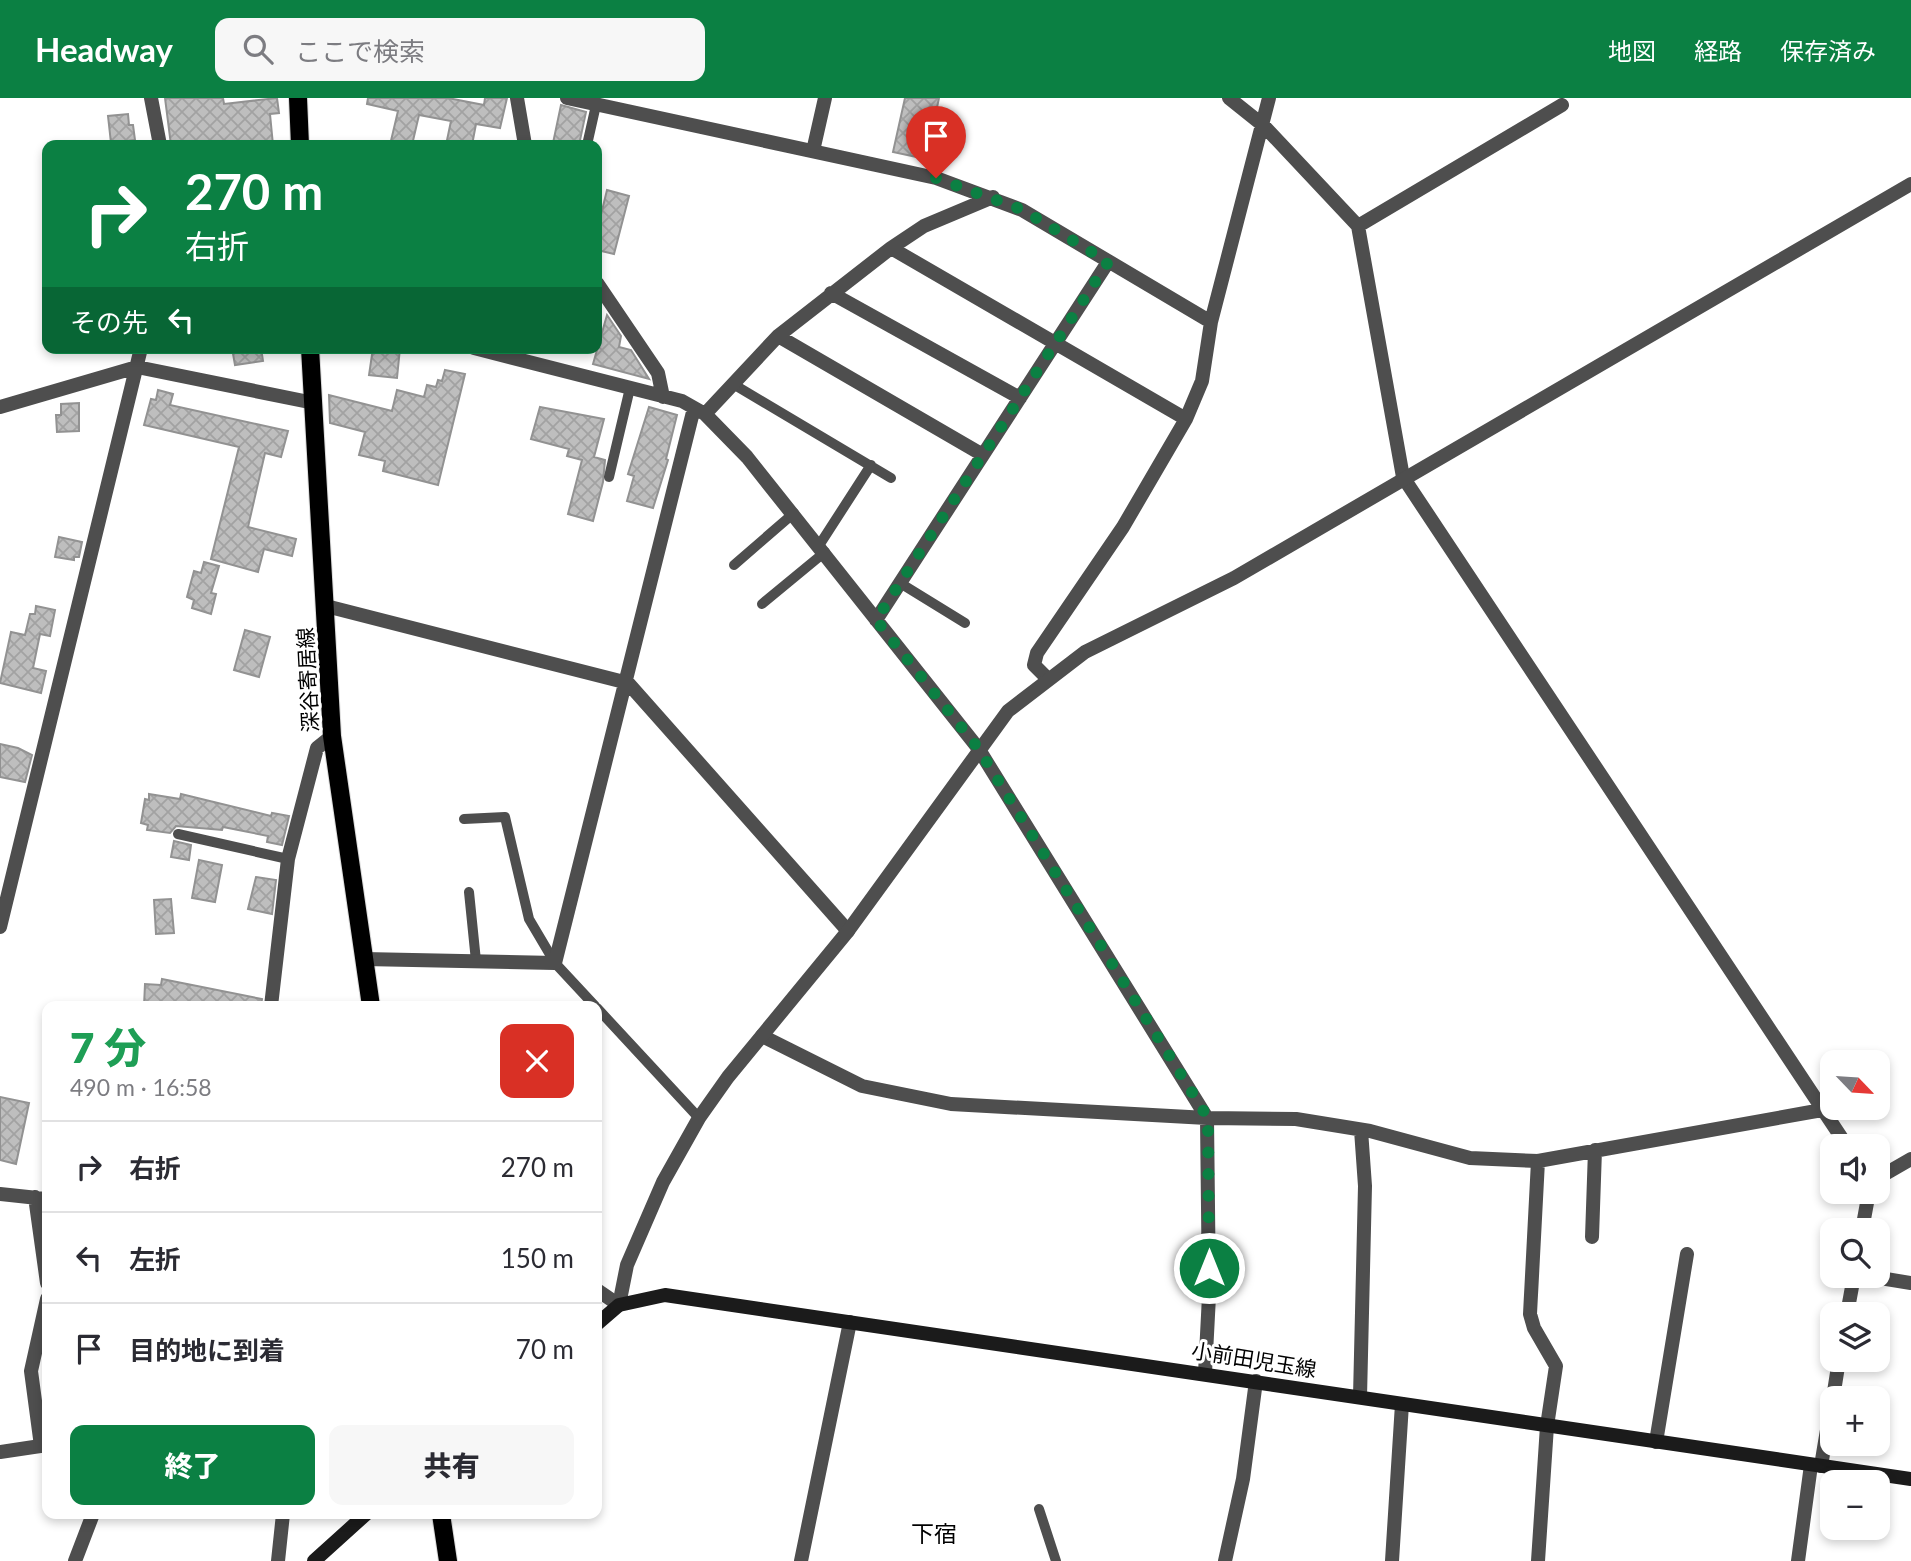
<!DOCTYPE html>
<html lang="ja">
<meta charset="utf-8">
<style>
body{margin:0;font-family:Lato,"Noto Sans JP",sans-serif;background:#f7f7f7;color:#2b2b33;height:100vh;display:flex;flex-direction:column;font-size:26px;white-space:nowrap}
*{box-sizing:border-box;margin:0}
p{font-size:23px;color:#7c7c81}
.icon{flex:none;width:38px;height:38px;fill:none;stroke:currentColor;stroke-width:2;stroke-linecap:round;stroke-linejoin:round}
.map{position:relative;flex:1;overflow:hidden}
.drawer{position:absolute;left:42px;top:903px;width:560px;height:518px;display:flex;flex-direction:column;background:#fff;border-radius:14px;box-shadow:0 4px 10px #0003}
.drawer>*{flex:none}
.top-card{position:absolute;left:42px;top:42px;width:560px;height:214px;border-radius:14px;box-shadow:0 4px 10px #0003;background:#0b8043;color:#fff;overflow:hidden}
.needle{width:46px;rotate:115deg}
.controls{position:absolute;left:1820px;top:952px;display:grid;gap:14px}
.controls a{display:grid;place-items:center;width:70px;height:70px;border-radius:14px;background:#fff;box-shadow:0 4px 10px #0003;font-size:35px}
.pin{position:absolute;display:grid;place-items:center;width:60px;height:60px;color:#fff;margin:-72px -30px;border-radius:50% 50% 50% 0;rotate:-45deg;box-shadow:0 0 7px #0007}
.pin .icon{rotate:45deg}
.me{position:absolute;width:77px;margin:-38px;rotate:0deg;stroke-linejoin:round;filter:drop-shadow(0 0 5px #0008)}
.turn{display:flex;align-items:center;gap:24px;height:147px;padding:0 28px;font-size:32px}
.turn .icon{width:91px;height:91px;stroke-width:2.5}
.turn b{display:block;font-size:49px;line-height:60px}
.then{display:flex;align-items:center;height:66px;padding:0 28px;background:#0003;gap:14px;font-size:26px}
.round{display:grid;place-items:center;flex:none;width:74px;height:74px;border-radius:14px;background:#f7f7f7}
.summary{display:flex;align-items:center;justify-content:space-between;height:119px;padding:0 28px}
h1{font-size:42px;font-weight:800;line-height:52px;color:#1e9e55}
.action{display:flex;gap:14px;margin-top:auto;padding:14px 28px}
.action a{flex:1;height:80px;border-radius:14px;background:#0b8043;color:#fff;font-size:28px;font-weight:800;line-height:80px;text-align:center}
.action a+a{background:#f7f7f7;color:#2b2b33}
ul{padding:0;list-style:none}
li{display:flex;align-items:center;gap:21px;height:91px;padding:0 28px;border-top:2px solid #e1e1e2}
li div{flex:1}
li b{display:block;font-size:26px}
li em{font-style:normal}
header{display:flex;align-items:center;gap:42px;box-sizing:border-box;height:98px;padding:0 35px;background:#0b8043;color:#fff}
header strong{font-size:33px}
nav{display:flex;gap:38px;margin-inline-start:auto;font-size:24px}
.search{width:490px;height:63px;background:#f7f7f7;display:flex;align-items:center;gap:18px;box-sizing:border-box;padding:0 24px;border-radius:14px;color:#7c7c81;font-size:26px}
.map>svg:first-child{display:block}
.building{fill:url(#building-cross-hatch);stroke:#929292;stroke-width:2}
.lines{fill:none;stroke-linecap:round;stroke-linejoin:round}
.primary-casing{stroke:#dbdbdb;stroke-width:20}
.service{stroke:#4e4e4e;stroke-width:10}
.minor{stroke:#4e4e4e;stroke-width:14}
.tertiary{stroke:#4e4e4e;stroke-width:14}
.secondary{stroke:#1b1b1b;stroke-width:14}
.primary{stroke:#000;stroke-width:18}
.route{stroke:#0b8043;stroke-width:12;stroke-dasharray:0 21.6}
.labels{text-anchor:middle;dominant-baseline:central;stroke-width:6;stroke-linejoin:round;paint-order:stroke}
.street-label{font-size:21px;fill:#000;stroke:#fff}
.neighbourhood-label{font-size:23px;fill:#000;stroke:#fff}
</style>
<header>
<strong>Headway</strong>
<div class="search"><svg class="icon" aria-label="search" viewBox="0 0 24 24"><circle cx="10" cy="10" r="6"/><path d="M15 15l6 6"/></svg>ここで検索</div>
<nav><a>地図</a><a>経路</a><a>保存済み</a></nav>
</header>
<div class="map">
<svg width="1911" height="1463" viewBox="0 0 1911 1463">
<defs>
<pattern id="building-cross-hatch" width="8" height="8" patternUnits="userSpaceOnUse" patternTransform="scale(1.75)"><rect width="8" height="8" fill="#bebebe"/><path d="M0 0l8 8M0 8l8-8" fill="none" stroke="#a2a2a2"/></pattern>
</defs>
<rect width="100%" height="100%" fill="#fff"/>
<!-- building -->
<path class="building" d="M 165,0 L 223,0 L 224,6 L 277,0 L 279,15 L 270,16 L 273,47 L 171,47 Z
M 368,0 L 448,0 L 484,7 L 485,0 L 507,0 L 500,30 L 476,26 L 472,47 L 446,47 L 451,23 L 419,17 L 412,47 L 390,47 L 398,13 L 367,6 Z
M 905,0 L 939,0 L 926,61 L 893,54 Z
M 561,7 L 586,14 L 579,47 L 553,45 Z
M 128,16 L 129,27 L 133,27 L 135,42 L 111,45 L 108,18 Z
M 607,92 L 629,98 L 614,156 L 597,152 L 597,133 Z
M 607,217 L 621,238 L 619,249 L 631,252 L 649,281 L 593,266 Z
M 232,250 L 261,250 L 263,263 L 235,267 Z
M 373,250 L 400,250 L 397,280 L 369,277 Z
M 445,272 L 465,276 L 438,387 L 383,373 L 385,363 L 359,357 L 365,334 L 330,325 L 329,297 L 392,313 L 397,292 L 424,299 L 427,287 L 436,289 L 438,282 L 442,283 Z
M 158,292 L 173,296 L 170,307 L 288,333 L 281,359 L 265,355 L 248,429 L 296,441 L 292,458 L 264,451 L 258,474 L 211,461 L 239,349 L 144,327 L 151,301 L 156,302 Z
M 79,305 L 79,333 L 57,334 L 56,317 L 61,317 L 61,306 Z
M 540,309 L 604,321 L 594,359 L 605,362 L 603,384 L 593,423 L 568,416 L 582,362 L 567,358 L 569,351 L 531,341 Z
M 649,309 L 677,317 L 666,361 L 668,362 L 653,410 L 627,403 L 634,378 L 628,376 Z
M 59,439 L 82,444 L 79,459 L 74,459 L 74,462 L 55,459 Z
M 204,464 L 219,468 L 211,495 L 216,496 L 211,516 L 192,510 L 194,502 L 187,499 L 194,473 L 201,475 Z
M 36,508 L 55,512 L 50,538 L 40,536 L 33,570 L 46,573 L 41,595 L 0,585 L 11,534 L 25,537 L 30,516 L 35,516 Z
M 245,532 L 270,539 L 259,579 L 234,572 Z
M 0,646 L 18,650 L 32,657 L 25,684 L 0,679 Z
M 149,696 L 180,701 L 181,696 L 271,718 L 272,715 L 289,718 L 282,747 L 267,744 L 268,738 L 223,729 L 222,732 L 176,728 L 170,735 L 147,732 L 148,727 L 141,725 L 145,701 L 149,702 Z
M 174,743 L 191,747 L 189,762 L 171,759 Z
M 199,762 L 222,767 L 215,804 L 192,800 Z
M 256,779 L 276,782 L 272,816 L 248,811 Z
M 171,801 L 174,835 L 156,836 L 154,802 Z
M 162,881 L 262,901 L 261,908 L 144,908 L 145,886 L 161,887 Z
M 0,999 L 29,1005 L 16,1066 L 0,1062 Z"/>
<g class="lines">
<defs>
<path id="primary" d="M 298,0 L 300,47
M 310,250 L 332,638 L 371,908
M 441,1416 L 448,1463"/>
</defs>
<!-- primary casing -->
<use href="#primary" class="primary-casing"/>
<!-- service -->
<path class="service" d="M 587,47 L 596,7
M 733,286 L 891,380
M 609,379 L 630,290
M 820,446 L 871,367
M 734,467 L 794,415
M 900,485 L 965,525
M 762,506 L 825,454
M 464,721 L 505,719 L 529,821 L 555,865 L 595,908
M 178,736 L 288,761
M 469,794 L 476,863
M 597,910 L 699,1020
M 1039,1411 L 1056,1463"/>
<!-- minor -->
<path class="minor" d="M 151,0 L 160,47
M 517,0 L 525,47
M 567,0 L 936,80 L 1022,112 L 1211,224
M 1229,0 L 1264,28 L 1358,128 L 1403,379 L 1847,1048
M 813,53 L 825,0
M 1358,128 L 1562,7
M 891,150 L 1186,321
M 597,185 L 658,275 L 663,299
M 831,195 L 1020,300
M 778,238 L 983,357
M 474,250 L 682,303 L 705,316 L 747,359 L 978,650 L 1207,1020 L 1209,1198 L 1205,1275
M 0,309 L 137,269 L 314,305
M 705,316 L 778,238 L 891,150 L 924,128 L 993,99
M 326,508 L 628,585 L 848,833
M 876,522 L 1108,164
M 1047,580 L 1034,567 L 1037,555 L 1123,429 L 1186,321 L 1202,283 L 1211,224 L 1269,0
M 0,829 L 141,250
M 364,861 L 555,865 L 694,310
M 271,908 L 288,761 L 317,650 L 332,638
M 762,938 L 862,988 L 951,1006 L 1207,1020 L 1296,1021 L 1370,1033 L 1470,1060 L 1538,1063 L 1822,1012
M 1878,1080 L 1911,1061
M 0,1096 L 47,1101
M 35,1099 L 47,1185
M 1862,1132 L 1869,1094
M 1592,1139 L 1595,1052
M 1868,1178 L 1911,1185
M 597,1192 L 619,1207
M 1847,1216 L 1854,1178
M 1360,1299 L 1365,1088 L 1361,1032
M 1833,1300 L 1839,1262
M 1656,1344 L 1687,1156
M 41,1348 L 31,1273 L 47,1201
M 0,1354 L 47,1347
M 1821,1368 L 1832,1302
M 75,1463 L 93,1416
M 278,1463 L 283,1416
M 801,1463 L 850,1224
M 1225,1463 L 1243,1381 L 1256,1283
M 1392,1463 L 1402,1306
M 1538,1463 L 1547,1328 L 1556,1268 L 1534,1230 L 1530,1216 L 1538,1063
M 1798,1463 L 1811,1367"/>
<!-- tertiary -->
<path class="tertiary" d="M 619,1207 L 627,1167 L 663,1084 L 699,1020 L 728,979 L 848,833 L 1008,613 L 1085,554 L 1234,480 L 1911,86"/>
<!-- secondary -->
<path class="secondary" d="M 597,1226 L 619,1207 L 665,1197 L 1911,1381
M 314,1463 L 366,1416"/>
<!-- primary -->
<use href="#primary" class="primary"/>
</g>
<g class="lines">
<!-- route -->
<path class="route" d="M 936,80 L 1023,112 L 1108,164 L 876,522 L 978,650 L 1208,1020 L 1209,1170"/>
</g>
<g class="labels">
<!-- street labels -->
<g class="street-label">
<text transform="translate(307 582) rotate(-93)">深谷寄居線</text>
<text transform="translate(1254 1261) rotate(9)">小前田児玉線</text>
</g>
<!-- neighbourhood labels -->
<g class="neighbourhood-label">
<text x="934" y="1435">下宿</text>
</g>
</g>
</svg>
<div class="controls">
<a><svg class="needle" viewBox="-14 -14 28 28"><path d="M0-13l5 13h-10z" fill="#e53935"/><path d="M0 13l5-13h-10z" fill="#7c7c81"/></svg></a>
<a><svg class="icon" aria-label="sound" viewBox="0 0 24 24"><path d="M4 9h4l5-4v14l-5-4H4zM17 9q2 3 0 6"/></svg></a>
<a><svg class="icon" aria-label="search" viewBox="0 0 24 24"><circle cx="10" cy="10" r="6"/><path d="M15 15l6 6"/></svg></a>
<a><svg class="icon" aria-label="layers" viewBox="0 0 24 24"><path d="M12 4l9 5-9 5-9-5zM3 14l9 5 9-5"/></svg></a>
<a>+</a>
<a>−</a>
</div>
<div class="pin" style="left:936px;top:80px;background:#d93025"><svg class="icon" aria-label="arrive" viewBox="0 0 24 24"><path d="M6 21V4h12l-3 4 3 4H6"/></svg></div>
<svg class="me" style="left:1209px;top:1170px" viewBox="-20 -20 40 40"><circle r="17" fill="#0b8043" stroke="#fff" stroke-width="3"/><path d="M0-11L8 9 0 5-8 9z" fill="#fff"/></svg>
<div class="top-card">
<div class="turn"><svg class="icon" aria-label="right" viewBox="0 0 24 24"><path d="M7 20v-9h11M14 6l5 5-5 5"/></svg><div><b>270 m</b>右折</div></div>
<div class="then">その先<svg class="icon" aria-label="left" viewBox="0 0 24 24"><path d="M17 20v-9H6M10 6l-5 5 5 5"/></svg></div>
</div>
<section class="drawer">
<div class="summary"><div><h1>7 分</h1><p>490 m · 16:58</p></div><a class="round" style="background:#d93025;color:#fff"><svg class="icon" aria-label="close" viewBox="0 0 24 24"><path d="M6 6l12 12M18 6L6 18"/></svg></a></div>
<ul>
<li><svg class="icon" aria-label="right" viewBox="0 0 24 24"><path d="M7 20v-9h11M14 6l5 5-5 5"/></svg><div><b>右折</b></div><em>270 m</em></li>
<li><svg class="icon" aria-label="left" viewBox="0 0 24 24"><path d="M17 20v-9H6M10 6l-5 5 5 5"/></svg><div><b>左折</b></div><em>150 m</em></li>
<li><svg class="icon" aria-label="arrive" viewBox="0 0 24 24"><path d="M6 21V4h12l-3 4 3 4H6"/></svg><div><b>目的地に到着</b></div><em>70 m</em></li>
</ul>
<div class="action"><a>終了</a><a>共有</a></div>
</section>
</div>
